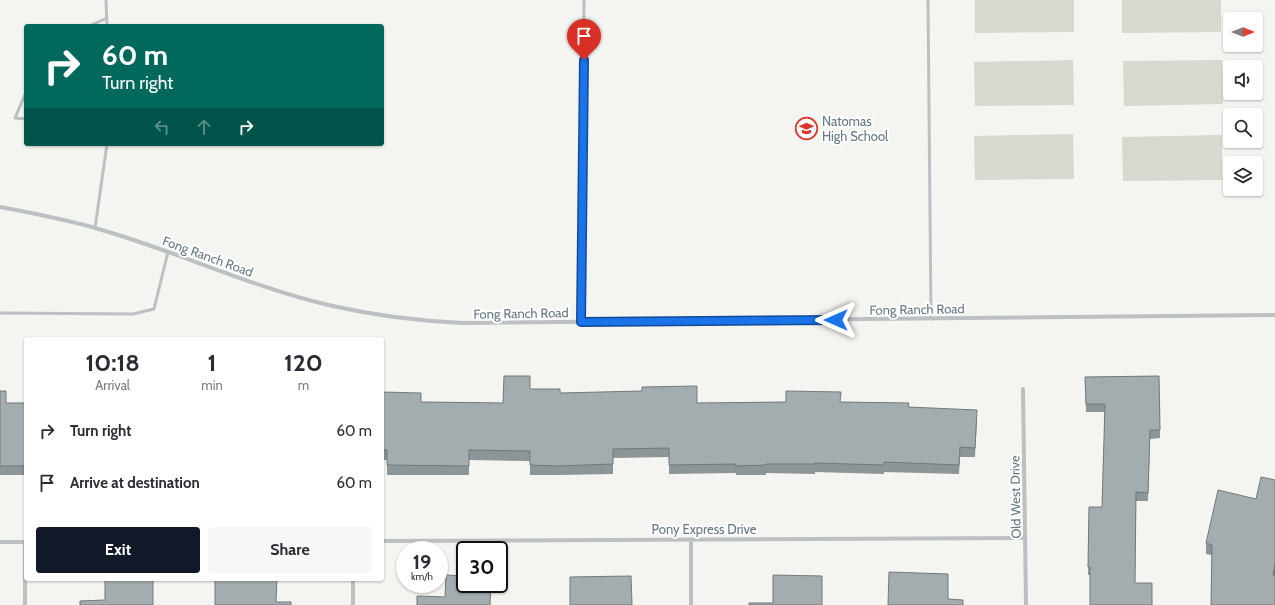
<!DOCTYPE html>
<style>
body{margin:0;font-family:Cabin,sans-serif;background:#f7f7f7;color:#2b2b33;height:100vh;display:flex;flex-direction:column;font-size:15px;white-space:nowrap}
*{box-sizing:border-box;margin:0}
p{font-size:13px;color:#7c7c81}
.icon{flex:none;width:22px;height:22px;fill:none;stroke:currentColor;stroke-width:2;stroke-linecap:round;stroke-linejoin:round}
.map{position:relative;flex:1;overflow:hidden}
.panel{position:absolute;left:24px;top:337px;width:360px;height:244px;display:flex;flex-direction:column;background:#fff;border-radius:4px;box-shadow:0 1px 3px #0004}
.panel>*{flex:none}
.banner{position:absolute;left:24px;top:24px;width:360px;height:122px;border-radius:4px;box-shadow:0 1px 3px #0004;background:#00695c;color:#fff;overflow:hidden}
.needle{width:26px;rotate:90deg}
.tools{position:absolute;left:1223px;top:12px;display:grid;gap:8px}
.tools a{display:grid;place-items:center;width:40px;height:40px;border-radius:4px;background:#fff;box-shadow:0 1px 3px #0004;font-size:20px}
.speed{position:absolute;left:396px;top:541px;display:flex;gap:8px;font-size:20px;font-weight:700;text-align:center}
.speed>*{display:grid;place-content:center;width:52px;height:52px;border-radius:50%;background:#fff;box-shadow:0 1px 3px #0004;line-height:1}
.speed small{font-size:10px;font-weight:400}
.speed .limit{border:2px solid #111;border-radius:6px;background:#fff;color:#111}
.pin{position:absolute;display:grid;place-items:center;width:34px;height:34px;color:#fff;margin:-41px -17px;border-radius:50% 50% 50% 0;rotate:-45deg;box-shadow:0 0 4px #0007}
.pin .icon{rotate:45deg}
.me{position:absolute;width:44px;margin:-22px;rotate:270deg;stroke-linejoin:round;filter:drop-shadow(0 0 3px #0008)}
.turn{display:flex;align-items:center;gap:14px;height:84px;padding:0 12px;font-size:18px}
.turn .icon{width:52px;height:52px;stroke-width:2.5}
.turn b{display:block;font-size:28px;line-height:34px}
.lanes{display:flex;align-items:center;height:38px;padding:0 12px;background:#0003;justify-content:center;gap:20px;direction:ltr}
.lanes .off{opacity:.35}
.eta{display:flex;justify-content:space-evenly;align-items:center;height:68px;text-align:center}
.eta b{font-size:24px;font-weight:800;line-height:28px}
.primary-button{display:flex;gap:8px;margin-top:auto;padding:8px 12px}
.primary-button a{flex:1;height:46px;border-radius:4px;background:#111827;color:#fff;font-size:16px;font-weight:800;line-height:46px;text-align:center}
.primary-button a+a{background:#f7f7f7;color:#2b2b33}
ul{padding:0;list-style:none}
li{display:flex;align-items:center;gap:12px;height:52px;padding:0 12px}
li div{flex:1}
li b{display:block;font-size:15px}
li em{font-style:normal}
.map>svg:first-child{display:block}
.green{fill:#d5d9d0}
.lines{fill:none;stroke-linecap:round;stroke-linejoin:round}
.service{stroke:#bbc0c2;stroke-width:3}
.minor{stroke:#bbc0c2;stroke-width:4}
.wall{fill:#8c9597}
.shaded-wall{fill:#72797b}
.building{fill:#a3adb0;stroke:#72797b}
.route-casing{stroke:#114b97;stroke-width:10}
.route{stroke:#1a73e8;stroke-width:7}
.labels{text-anchor:middle;dominant-baseline:central;stroke-width:4;stroke-linejoin:round;paint-order:stroke}
.poi-label{font-size:13px;fill:#657980;stroke:#fff;text-anchor:start}
.street-label{font-size:13px;fill:#657980;stroke:#fff}
</style>
<div class="map">
<svg width="1275" height="605" viewBox="0 0 1275 605">
<rect width="100%" height="100%" fill="#f4f4f1"/>
<!-- green -->
<path class="green" d="M 975,0 L 1074,0 L 1074,32 L 975,33 Z
M 1122,0 L 1221,0 L 1221,32 L 1122,33 Z
M 1073,60 L 1074,105 L 975,106 L 974,62 Z
M 1222,60 L 1223,104 L 1124,106 L 1123,61 Z
M 1073,134 L 1074,179 L 975,180 L 974,136 Z
M 1222,135 L 1222,180 L 1123,181 L 1122,137 Z"/>
<g class="lines">
<!-- service -->
<path class="service" d="M 106,0 L 107,26
M 928,0 L 931,319
M 89,26 L 107,18
M 26,92 L 15,118 L 26,119
M 95,228 L 107,144
M 0,313 L 133,314 L 154,309 L 168,252
M 581,322 L 584,0"/>
<!-- minor -->
<path class="minor" d="M 0,207 C 32,213 64,219 95,228 C 174,250 248,286 328,305 C 372,315 418,321 463,323 L 1275,315
M 1023,389 L 1026,605
M 691,540 L 691,605
M 382,541 L 1025,538
M 0,542 L 26,542
M 25,542 L 25,605
M 353,579 L 353,605"/>
</g>
<!-- wall -->
<path class="wall" d="M 1159,376 L 1160,438 L 1150,439 L 1148,501 L 1136,501 L 1135,583 L 1152,605 L 1090,575 L 1088,575 L 1089,507 L 1102,507 L 1105,412 L 1086,412 L 1085,377 Z
M 530,389 L 560,393 L 697,403 L 841,402 L 908,407 L 977,419 L 975,457 L 960,457 L 959,474 L 884,472 L 884,474 L 815,472 L 815,474 L 766,473 L 766,475 L 736,475 L 736,473 L 669,474 L 669,457 L 613,458 L 613,474 L 558,475 L 530,475 L 530,461 L 469,460 L 469,475 L 387,475 L 387,460 L 382,460 L 382,392 L 421,402 L 503,403 Z
M 0,391 L 6,403 L 26,403 L 26,475 L 0,475 Z
M 1275,480 L 1275,605 L 1211,605 L 1212,555 L 1206,554 L 1206,543 L 1256,499 Z"/>
<!-- shaded-wall -->
<path class="shaded-wall" d="M 1275,564 L 1275,575 L 1273,575 Z"/>
<!-- building -->
<path class="building" d="M 504,376 L 530,376 L 530,389 L 560,389 L 560,393 L 642,391 L 642,387 L 697,386 L 697,403 L 786,402 L 786,391 L 841,392 L 840,402 L 909,403 L 908,407 L 977,410 L 975,448 L 960,447 L 959,465 L 884,462 L 884,465 L 815,463 L 815,464 L 766,464 L 766,465 L 736,466 L 736,464 L 669,465 L 669,448 L 613,449 L 613,464 L 558,466 L 530,465 L 530,451 L 469,450 L 469,466 L 387,465 L 387,450 L 382,450 L 382,392 L 421,393 L 421,402 L 503,403 Z
M 1159,376 L 1160,430 L 1150,430 L 1148,493 L 1136,492 L 1135,583 L 1152,583 L 1152,605 L 1090,605 L 1090,567 L 1088,567 L 1089,507 L 1102,507 L 1105,404 L 1086,404 L 1085,377 Z
M 0,391 L 6,391 L 6,403 L 26,403 L 26,466 L 0,466 Z
M 1261,477 L 1275,480 L 1275,564 L 1273,575 L 1275,575 L 1275,605 L 1211,605 L 1212,545 L 1206,543 L 1218,490 L 1256,499 Z
M 889,572 L 948,574 L 948,599 L 963,600 L 963,605 L 888,605 Z
M 446,575 L 465,576 L 465,584 L 491,584 L 490,605 L 417,605 L 417,596 L 445,597 Z
M 773,575 L 822,576 L 822,605 L 749,605 L 749,603 L 773,603 Z
M 631,576 L 632,605 L 570,605 L 570,577 Z
M 105,579 L 153,579 L 153,605 L 80,605 L 80,601 L 105,600 Z
M 215,579 L 277,579 L 276,602 L 291,602 L 291,605 L 215,605 Z"/>
<g class="lines">
<defs>
<path id="route" d="M 584,60 L 581,322 L 836,320"/>
</defs>
<!-- route casing -->
<use href="#route" class="route-casing"/>
<!-- route -->
<use href="#route" class="route"/>
</g>
<!-- icons -->
<defs>
<symbol id="school-ring" viewBox="-11 -11 22 22"><circle r="9.5" fill="#fff" stroke="#da342b" stroke-width="1.5"/><path d="M0-5L7-2L0 1L-7-2ZM-4 1L0 2.5L4 1V4Q0 6-4 4Z" fill="#da342b"/></symbol>
</defs>
<g fill-rule="evenodd">
<use href="#school-ring" x="794" y="116" width="25" height="25"/>
</g>
<g class="labels">
<!-- poi labels -->
<g class="poi-label">
<text x="822" y="121">Natomas<tspan x="822" dy="15">High School</tspan></text>
</g>
<!-- street labels -->
<g class="street-label">
<text transform="translate(208 256) rotate(20)">Fong Ranch Road</text>
<text transform="translate(917 309) rotate(-1)">Fong Ranch Road</text>
<text transform="translate(521 313) rotate(-1)">Fong Ranch Road</text>
<text transform="translate(1015 497) rotate(-91)">Old West Drive</text>
<text x="704" y="529">Pony Express Drive</text>
</g>
</g>
</svg>
<div class="tools">
<a><svg class="needle" viewBox="-14 -14 28 28"><path d="M0-13l5 13h-10z" fill="#e53935"/><path d="M0 13l5-13h-10z" fill="#7c7c81"/></svg></a>
<a><svg class="icon" aria-label="sound" viewBox="0 0 24 24"><path d="M4 9h4l5-4v14l-5-4H4zM17 9q2 3 0 6"/></svg></a>
<a><svg class="icon" aria-label="search" viewBox="0 0 24 24"><circle cx="10" cy="10" r="6"/><path d="M15 15l6 6"/></svg></a>
<a><svg class="icon" aria-label="layers" viewBox="0 0 24 24"><path d="M12 4l9 5-9 5-9-5zM3 14l9 5 9-5"/></svg></a>
</div>
<div class="speed"><div>19<small>km/h</small></div><div class="limit">30</div></div>
<div class="pin" style="left:584px;top:60px;background:#d93025"><svg class="icon" aria-label="arrive" viewBox="0 0 24 24"><path d="M6 21V4h12l-3 4 3 4H6"/></svg></div>
<svg class="me" style="left:836px;top:320px" viewBox="-20 -20 40 40"><path d="M0-17L14 15 0 8-14 15z" fill="#1a73e8" stroke="#fff" stroke-width="4"/></svg>
<div class="banner">
<div class="turn"><svg class="icon" aria-label="right" viewBox="0 0 24 24"><path d="M7 20v-9h11M14 6l5 5-5 5"/></svg><div><b>60 m</b>Turn right</div></div>
<div class="lanes"><svg class="icon off" aria-label="left" viewBox="0 0 24 24"><path d="M17 20v-9H6M10 6l-5 5 5 5"/></svg><svg class="icon off" aria-label="ahead" viewBox="0 0 24 24"><path d="M12 20V5M6 11l6-6 6 6"/></svg><svg class="icon" aria-label="right" viewBox="0 0 24 24"><path d="M7 20v-9h11M14 6l5 5-5 5"/></svg></div>
</div>
<section class="panel">
<div class="eta">
<div><b>10:18</b><p>Arrival</p></div>
<div><b>1</b><p>min</p></div>
<div><b>120</b><p>m</p></div>
</div>
<ul>
<li><svg class="icon" aria-label="right" viewBox="0 0 24 24"><path d="M7 20v-9h11M14 6l5 5-5 5"/></svg><div><b>Turn right</b></div><em>60 m</em></li>
<li><svg class="icon" aria-label="arrive" viewBox="0 0 24 24"><path d="M6 21V4h12l-3 4 3 4H6"/></svg><div><b>Arrive at destination</b></div><em>60 m</em></li>
</ul>
<div class="primary-button"><a>Exit</a><a>Share</a></div>
</section>
</div>
